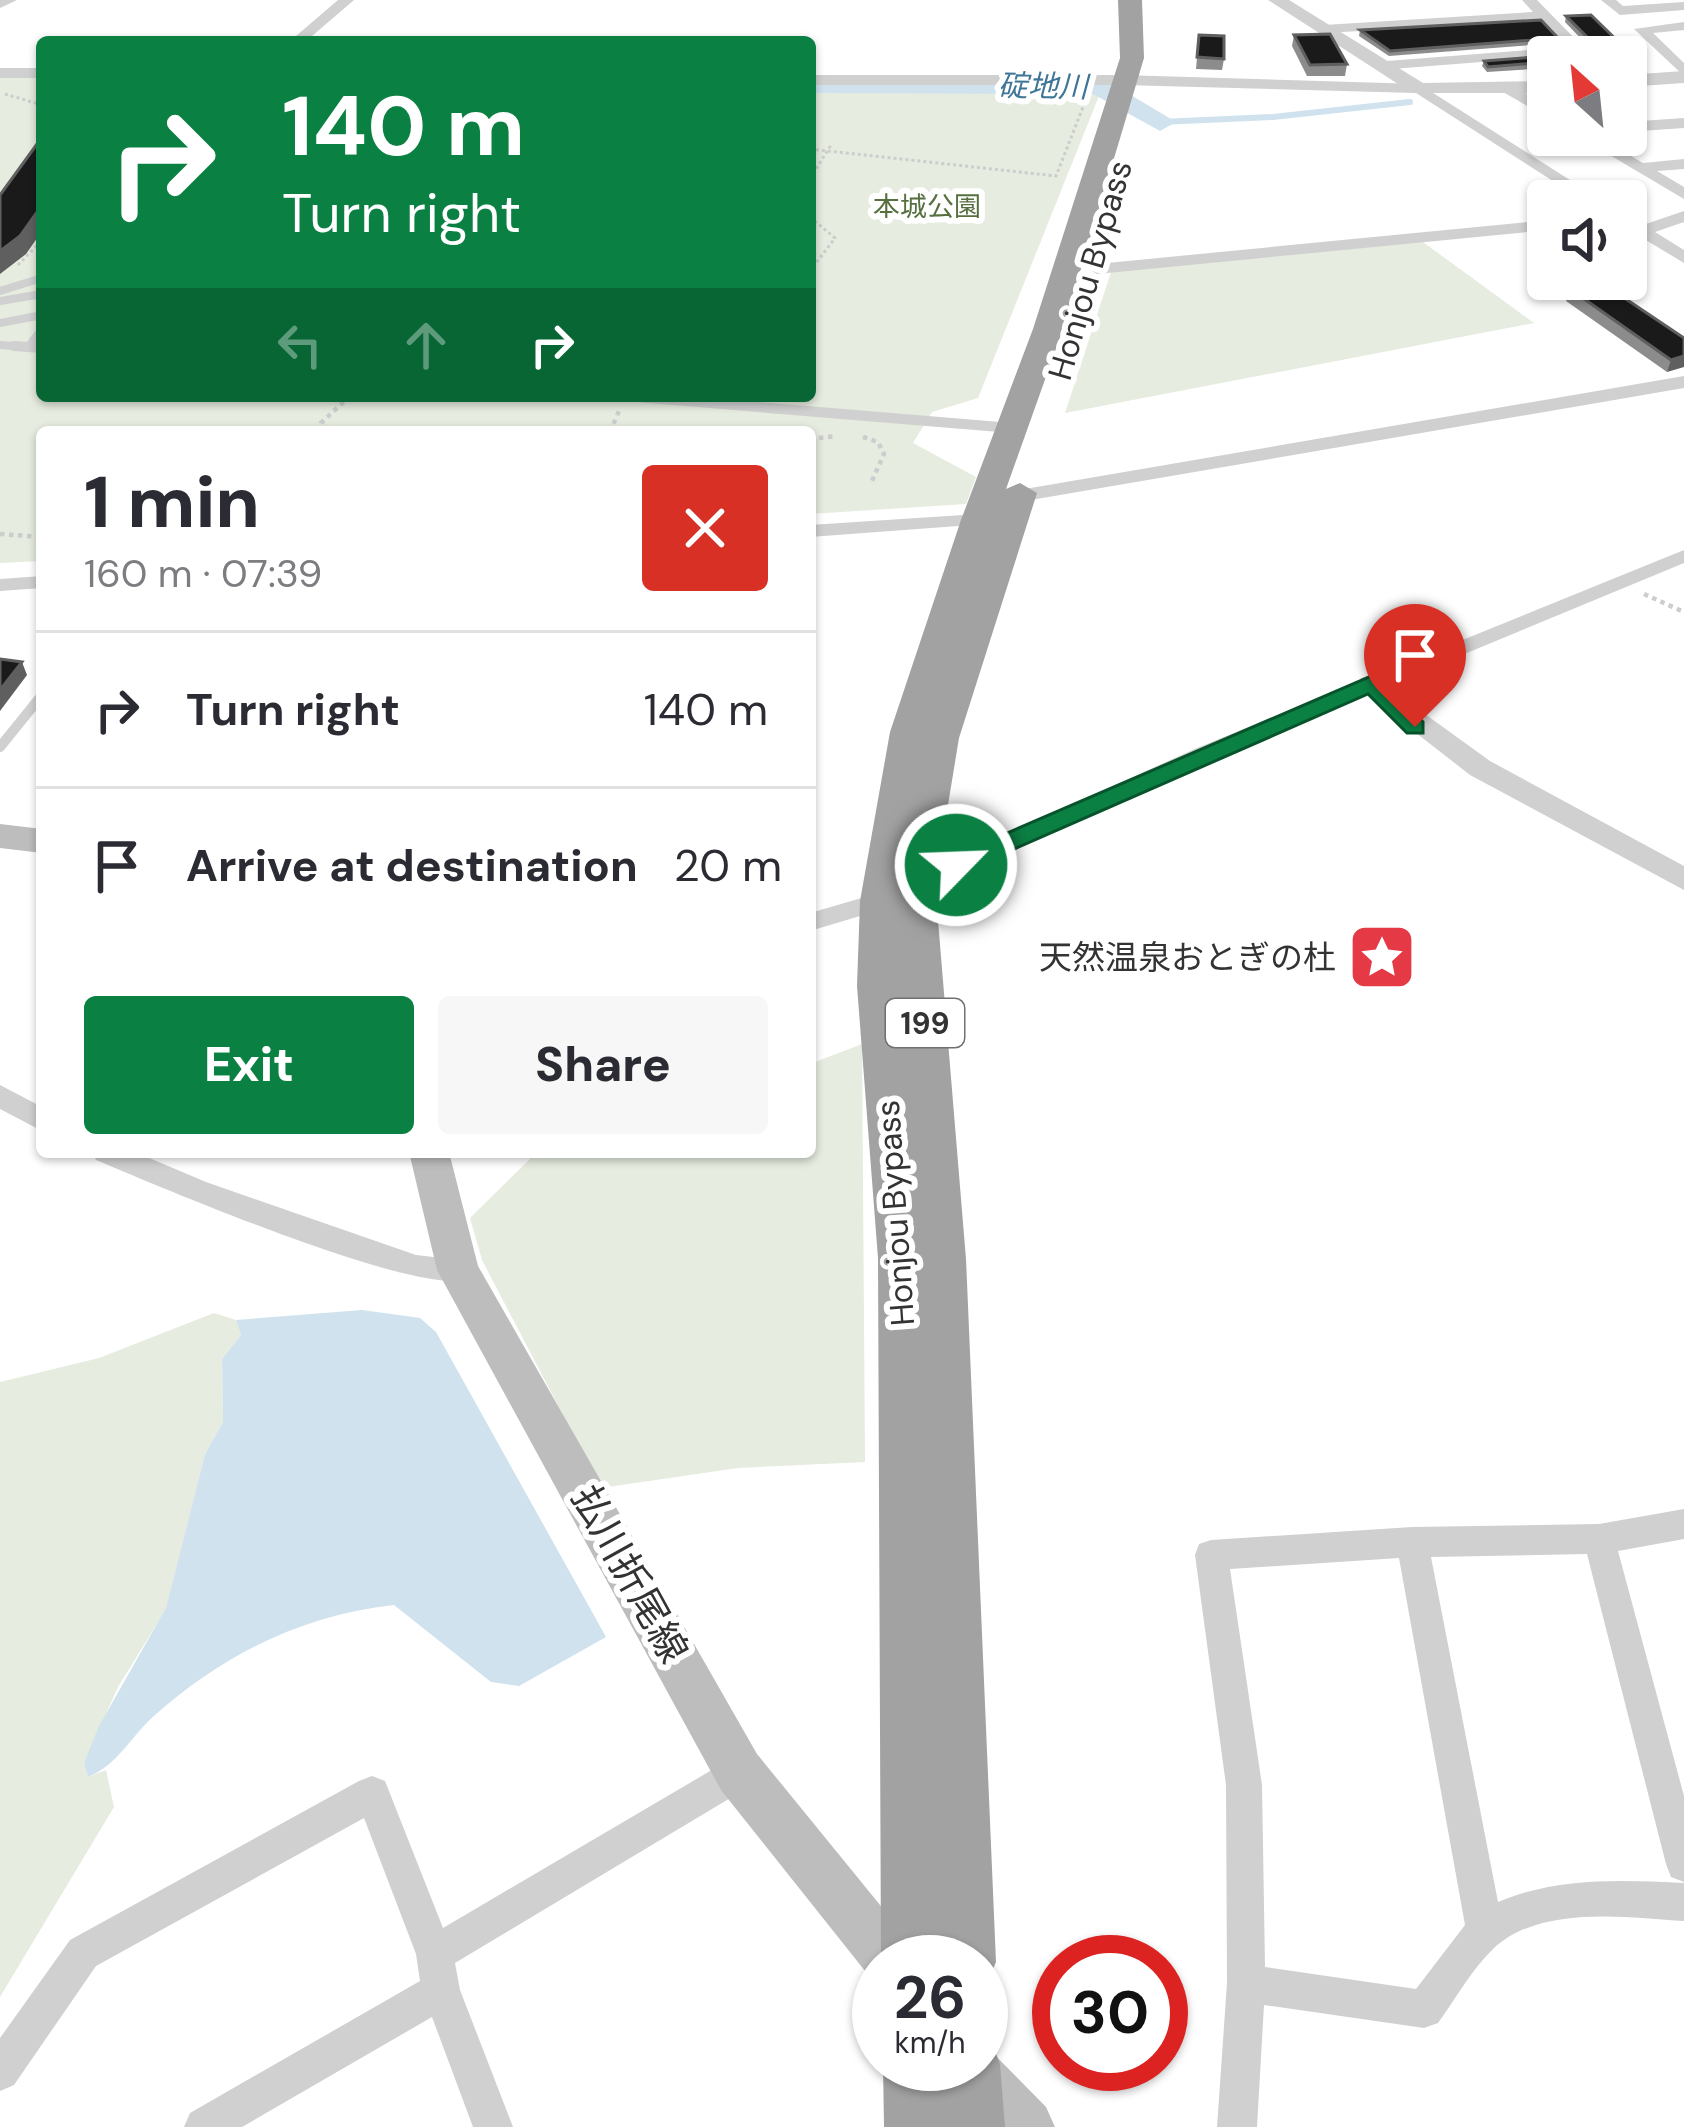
<!DOCTYPE html>
<meta charset="utf-8">
<style>
body{margin:0;font-family:"DM Sans","Noto Sans JP",sans-serif;background:#f7f7f7;color:#2b2b33;height:100vh;display:flex;flex-direction:column;font-size:45px;white-space:nowrap}
*{box-sizing:border-box;margin:0}
p{font-size:39px;color:#7c7c81}
.icon{flex:none;width:66px;height:66px;fill:none;stroke:currentColor;stroke-width:2;stroke-linecap:round;stroke-linejoin:round}
.map{position:relative;flex:1;overflow:hidden}
.sheet{position:absolute;left:36px;top:426px;width:780px;height:732px;display:flex;flex-direction:column;background:#fff;border-radius:12px;box-shadow:0 3px 9px #0004}
.sheet>*{flex:none}
.banner{position:absolute;left:36px;top:36px;width:780px;height:366px;border-radius:12px;box-shadow:0 3px 9px #0004;background:#0b8043;color:#fff;overflow:hidden}
.needle{width:78px;rotate:333deg}
.controls{position:absolute;left:1527px;top:36px;display:grid;gap:24px}
.controls a{display:grid;place-items:center;width:120px;height:120px;border-radius:12px;background:#fff;box-shadow:0 3px 9px #0004;font-size:60px}
.speed{position:absolute;left:852px;top:1935px;display:flex;gap:24px;font-size:60px;font-weight:700;text-align:center}
.speed>*{display:grid;place-content:center;width:156px;height:156px;border-radius:50%;background:#fff;box-shadow:0 3px 9px #0004;line-height:1}
.speed small{font-size:30px;font-weight:400}
.speed .limit{border:18px solid #d22;background:#fff;color:#111}
.pin{position:absolute;display:grid;place-items:center;width:102px;height:102px;color:#fff;margin:-123px -51px;border-radius:50% 50% 50% 0;rotate:-45deg;box-shadow:0 0 12px #0007}
.pin .icon{rotate:45deg}
.me{position:absolute;width:132px;margin:-66px;rotate:66deg;stroke-linejoin:round;filter:drop-shadow(0 0 9px #0008)}
.turn{display:flex;align-items:center;gap:42px;height:252px;padding:0 48px;font-size:54px}
.turn .icon{width:156px;height:156px;stroke-width:2.5}
.turn b{display:block;font-size:84px;line-height:102px}
.lanes{display:flex;align-items:center;height:114px;padding:0 48px;background:#0003;justify-content:center;gap:60px;direction:ltr}
.lanes .off{opacity:.35}
.round{display:grid;place-items:center;flex:none;width:126px;height:126px;border-radius:12px;background:#f7f7f7}
.summary{display:flex;align-items:center;justify-content:space-between;height:204px;padding:0 48px}
h1{font-size:72px;font-weight:800;line-height:90px}
.action{display:flex;gap:24px;margin-top:auto;padding:24px 48px}
.action a{flex:1;height:138px;border-radius:12px;background:#0b8043;color:#fff;font-size:48px;font-weight:800;line-height:138px;text-align:center}
.action a+a{background:#f7f7f7;color:#2b2b33}
ul{padding:0;list-style:none}
li{display:flex;align-items:center;gap:36px;height:156px;padding:0 48px;border-top:3px solid #e1e1e2}
li div{flex:1}
li b{display:block;font-size:45px}
li em{font-style:normal}
.map>svg:first-child{display:block}
.green{fill:#e6ecdf}
.water{fill:#cfe2ee}
.lines{fill:none;stroke-linecap:round;stroke-linejoin:round}
.stream{stroke:#cfe2ee;stroke-width:6}
.river{fill:#cfe2ee;fill-rule:evenodd}
.path-far1{stroke:#cdcdcd;stroke-width:3;stroke-dasharray:3 3;stroke-linecap:butt}
.path{stroke:#cdcdcd;stroke-width:4.5;stroke-dasharray:4.5 4.5;stroke-linecap:butt}
.service-far1{stroke:#d0d0d0;stroke-width:8}
.service{stroke:#d0d0d0;stroke-width:10}
.minor{fill:#d0d0d0;fill-rule:evenodd}
.tertiary{fill:#d0d0d0;fill-rule:evenodd}
.secondary{fill:#bdbdbd;fill-rule:evenodd}
.trunk{fill:#a2a2a2;fill-rule:evenodd}
.wall{fill:#8c8c8c}
.shaded-wall{fill:#5f5f5f}
.building{fill:#1a1a1a;stroke:#5f5f5f;stroke-width:3}
.route{fill:#0b8043;stroke:#07532c;stroke-width:3}
.labels{text-anchor:middle;dominant-baseline:central;stroke-width:12;stroke-linejoin:round;paint-order:stroke}
.far-park-label{font-size:27px;fill:#56703f;stroke:#fff}
.far-water-label{font-size:30px;font-style:italic;fill:#3f7597;stroke:#fff}
.shield{fill:#fff;stroke:#707070;stroke-width:3}
.shield-label{font-size:30px;font-weight:bold;fill:#333}
.street-label{font-size:33px;fill:#333;stroke:#fff}
.poi-label{font-size:33px;fill:#333;stroke:#fff;text-anchor:end}
.near-street-label{font-size:39px;fill:#333;stroke:#fff}
</style>
<div class="map">
<svg width="1684" height="2127" viewBox="0 0 1684 2127">
<rect width="100%" height="100%" fill="#fff"/>
<!-- green -->
<path class="green" d="M 0,77 L 42,78 L 42,396 L 810,396 L 810,85 L 1101,91 L 978,398 L 932,412 L 913,443 L 976,477 L 966,504 L 810,514 L 810,432 L 42,432 L 42,561 L 0,563 Z
M 1412,234 L 1534,323 L 1065,413 L 1112,269 Z
M 862,1044 L 865,1462 L 738,1468 L 601,1488 L 482,1260 L 470,1218 L 537,1152 L 810,1152 L 810,1064 Z
M 214,1313 L 236,1320 L 241,1335 L 222,1359 L 223,1422 L 205,1454 L 166,1609 L 118,1687 L 84,1763 L 88,1777 L 106,1770 L 114,1807 L 0,1997 L 0,1382 L 99,1358 Z"/>
<!-- water -->
<path class="water" d="M 362,1310 L 420,1318 L 436,1332 L 606,1637 L 519,1686 L 491,1682 L 394,1605 C 303,1615 224,1654 155,1715 C 131,1736 118,1765 88,1777 L 84,1763 L 99,1726 L 166,1608 L 205,1454 L 223,1422 L 222,1359 L 241,1335 L 236,1320 Z"/>
<g class="lines">
<!-- stream -->
<path class="stream" d="M 1160,122 L 1273,117 L 1410,102"/>
<!-- river -->
<path class="river" d="M 810,75 L 1099,76 L 1176,122 L 1160,131 L 1093,94 L 810,93 Z"/>
<!-- path-far1 -->
<path class="path-far1" d="M 5,94 L 42,105
M 810,149 L 1056,176 L 1087,97
M 810,179 L 831,145
M 810,217 L 835,238 L 810,271
M 18,265 L 42,240"/>
<!-- path -->
<path class="path" d="M 318,432 L 321,423 L 350,396
M 610,432 L 619,411
M 863,437 L 878,442 L 884,454 L 871,483
M 810,439 L 836,436
M 0,534 L 42,537
M 1644,594 L 1684,612"/>
<!-- service-far1 -->
<path class="service-far1" d="M 0,291 L 42,278
M 0,301 L 42,294
M 0,323 L 42,315
M 0,345 L 42,348
M 28,347 L 42,329"/>
<!-- service -->
<path class="service" d="M 14,346 L 42,348
M 624,396 L 1012,428
M 0,747 L 42,695"/>
<!-- minor -->
<path class="minor" d="M 0,0 L 17,0 L 0,8 Z
M 338,0 L 354,0 L 305,42 L 289,42 Z
M 1522,0 L 1537,0 L 1584,48 L 1584,54 L 1379,70 L 1374,68 L 1374,62 L 1567,47 L 1541,21 L 1324,33 L 1317,29 L 1324,25 L 1533,12 Z
M 1601,0 L 1616,0 L 1623,6 L 1684,2 L 1684,10 L 1620,15 Z
M 1684,22 L 1684,30 L 1653,33 L 1684,63 L 1684,76 L 1634,29 Z
M 0,68 L 42,68 L 42,78 L 0,78 Z
M 810,75 L 1122,75 L 1419,84 L 1603,201 L 1584,201 L 1416,93 L 1122,85 L 810,85 Z
M 1503,86 L 1513,86 L 1548,106 L 1548,118 L 1503,92 Z
M 1684,118 L 1684,128 L 1626,132 L 1626,122 Z
M 1576,135 L 1595,135 L 1643,163 L 1684,159 L 1684,169 L 1657,171 L 1684,187 L 1684,199 Z
M 1684,211 L 1684,222 L 1655,232 L 1684,250 L 1684,263 L 1626,228 L 1626,216 L 1643,225 Z
M 1548,220 L 1548,230 L 1097,274 L 1088,269 L 1097,264 Z
M 1684,376 L 1684,388 L 1019,502 L 1009,496 L 1019,490 Z
M 978,514 L 985,516 L 985,524 L 810,537 L 810,525 Z
M 1684,550 L 1684,563 L 1213,758 L 890,907 L 810,931 L 810,913 L 872,895 L 1197,748 Z
M 42,576 L 42,588 L 0,591 L 0,579 Z
M 0,1085 L 42,1107 L 42,1131 L 0,1109 Z
M 92,1152 L 135,1152 L 206,1182 L 416,1255 L 468,1261 L 473,1270 L 468,1279 C 417,1297 158,1186 96,1160 Z
M 1684,1509 L 1684,1539 L 1618,1551 L 1684,1796 L 1684,1882 L 1671,1877 L 1666,1864 L 1587,1554 L 1431,1557 L 1498,1902 C 1558,1877 1620,1880 1684,1883 L 1684,1921 C 1625,1917 1541,1905 1494,1948 C 1472,1969 1456,1998 1438,2023 L 1424,2028 L 1264,2005 L 1257,2127 L 1217,2127 L 1227,1983 L 1226,1785 L 1195,1555 L 1199,1544 L 1211,1540 L 1412,1527 L 1599,1524 ZM 1399,1558 L 1465,1925 L 1416,1989 L 1265,1967 L 1262,1785 L 1230,1569 Z
M 739,1754 L 752,1759 L 757,1772 L 752,1785 L 455,1963 L 460,1990 L 513,2127 L 473,2127 L 432,2017 L 242,2127 L 184,2127 L 190,2113 L 420,1981 L 416,1954 L 364,1818 L 96,1966 L 14,2085 L 0,2091 L 0,2038 L 70,1940 L 359,1781 L 372,1776 L 385,1781 L 443,1928 Z"/>
<!-- tertiary -->
<path class="tertiary" d="M 1268,0 L 1289,0 L 1423,83 L 1548,81 L 1548,93 L 1412,93 Z
M 1684,71 L 1684,83 L 1626,87 L 1626,75 Z
M 1371,675 L 1490,761 L 1684,866 L 1684,890 L 1470,775 L 1361,690 L 1357,684 L 1361,678 Z"/>
<!-- secondary -->
<path class="secondary" d="M 0,824 L 42,829 L 42,853 L 0,848 Z
M 409,1152 L 449,1152 L 478,1266 L 757,1754 L 911,1943 L 919,1962 L 879,1962 L 879,1984 L 873,1981 L 721,1790 L 437,1270 Z
M 981,2041 L 1046,2107 L 1055,2127 L 987,2127 L 948,2084 L 940,2064 L 981,2064 Z"/>
<!-- trunk -->
<path class="trunk" d="M 1118,0 L 1142,0 L 1144,58 L 1063,329 L 1006,489 L 1020,483 L 1037,493 L 959,738 L 935,884 L 966,1259 L 996,1962 L 987,1984 L 981,1987 L 981,1962 L 881,1962 L 878,1258 L 857,986 L 860,901 L 890,732 L 961,520 L 1033,329 L 1120,58 Z
M 981,2037 L 991,2041 L 1000,2064 L 1005,2127 L 884,2127 L 883,2064 L 981,2064 Z"/>
</g>
<!-- wall -->
<path class="wall" d="M 1566,16 L 1633,56 L 1631,62 L 1626,63 L 1626,57 L 1548,57 L 1548,68 L 1487,72 L 1482,66 L 1484,61 L 1586,53 L 1587,45 L 1565,22 Z
M 1360,30 L 1558,38 L 1557,43 L 1389,56 L 1359,36 Z
M 1199,35 L 1224,59 L 1222,70 L 1196,69 Z
M 1294,35 L 1347,64 L 1345,76 L 1307,76 L 1292,46 Z
M 1570,289 L 1684,338 L 1667,372 L 1566,301 Z"/>
<!-- shaded-wall -->
<path class="shaded-wall" d="M 42,205 L 42,231 L 26,254 L 0,274 L 0,251 Z
M 1684,356 L 1684,367 L 1667,372 L 1671,360 Z
M 22,662 L 27,675 L 0,711 L 0,690 Z"/>
<!-- building -->
<path class="building" d="M 1591,15 L 1633,56 L 1548,57 L 1548,62 L 1488,67 L 1484,61 L 1586,53 L 1589,39 L 1566,16 Z
M 1541,20 L 1558,38 L 1390,51 L 1360,30 Z
M 1330,34 L 1347,64 L 1310,65 L 1294,35 Z
M 1199,35 L 1224,36 L 1224,59 L 1197,57 Z
M 37,144 L 42,144 L 42,205 L 20,236 L 0,251 L 0,195 Z
M 1599,281 L 1684,338 L 1684,356 L 1671,360 L 1570,289 Z
M 0,659 L 22,662 L 0,690 Z"/>
<!-- route -->
<path class="route" d="M 1371,676 L 1379,679 L 1423,722 L 1423,733 L 1407,733 L 1368,694 L 964,871 L 947,871 L 943,865 L 947,859 Z"/>
<!-- icons -->
<defs>
<symbol id="sight-square" viewBox="-11 -11 22 22"><rect x="-9" y="-9" width="18" height="18" rx="4" fill="#e63946" stroke="#fff"/><path d="M0-6L1.8-2.2L6-1.7L2.9 1.2L3.7 5.4L0 3.3L-3.7 5.4L-2.9 1.2L-6-1.7L-1.8-2.2Z" fill="#fff"/></symbol>
</defs>
<g fill-rule="evenodd">
<use href="#sight-square" x="1344" y="919" width="76" height="76"/>
</g>
<g class="labels">
<!-- far-park labels -->
<g class="far-park-label">
<text x="927" y="206">本城公園</text>
</g>
<!-- far-water labels -->
<g class="far-water-label">
<text transform="translate(1043 86) rotate(1)">碇地川</text>
</g>
<!-- shield labels -->
<rect class="shield" x="886" y="999" width="78" height="48" rx="9"/>
<g class="shield-label">
<text x="925" y="1023">199</text>
</g>
<!-- street labels -->
<g class="street-label">
<text transform="translate(1090 270) rotate(-74)">Honjou Bypass</text>
<text transform="translate(895 1213) rotate(-94)">Honjou Bypass</text>
</g>
<!-- poi labels -->
<g class="poi-label">
<text x="1336" y="957">天然温泉おとぎの杜</text>
</g>
<!-- near-street labels -->
<g class="near-street-label">
<text transform="translate(630 1574) rotate(61)">払川折尾線</text>
</g>
</g>
</svg>
<div class="controls">
<a><svg class="needle" viewBox="-14 -14 28 28"><path d="M0-13l5 13h-10z" fill="#e53935"/><path d="M0 13l5-13h-10z" fill="#7c7c81"/></svg></a>
<a><svg class="icon" aria-label="sound" viewBox="0 0 24 24"><path d="M4 9h4l5-4v14l-5-4H4zM17 9q2 3 0 6"/></svg></a>
</div>
<div class="speed"><div>26<small>km/h</small></div><div class="limit">30</div></div>
<div class="pin" style="left:1415px;top:727px;background:#d93025"><svg class="icon" aria-label="arrive" viewBox="0 0 24 24"><path d="M6 21V4h12l-3 4 3 4H6"/></svg></div>
<svg class="me" style="left:956px;top:865px" viewBox="-20 -20 40 40"><circle r="17" fill="#0b8043" stroke="#fff" stroke-width="3"/><path d="M0-11L8 9 0 5-8 9z" fill="#fff"/></svg>
<div class="banner">
<div class="turn"><svg class="icon" aria-label="right" viewBox="0 0 24 24"><path d="M7 20v-9h11M14 6l5 5-5 5"/></svg><div><b>140 m</b>Turn right</div></div>
<div class="lanes"><svg class="icon off" aria-label="left" viewBox="0 0 24 24"><path d="M17 20v-9H6M10 6l-5 5 5 5"/></svg><svg class="icon off" aria-label="ahead" viewBox="0 0 24 24"><path d="M12 20V5M6 11l6-6 6 6"/></svg><svg class="icon" aria-label="right" viewBox="0 0 24 24"><path d="M7 20v-9h11M14 6l5 5-5 5"/></svg></div>
</div>
<section class="sheet">
<div class="summary"><div><h1>1 min</h1><p>160 m · 07:39</p></div><a class="round" style="background:#d93025;color:#fff"><svg class="icon" aria-label="close" viewBox="0 0 24 24"><path d="M6 6l12 12M18 6L6 18"/></svg></a></div>
<ul>
<li><svg class="icon" aria-label="right" viewBox="0 0 24 24"><path d="M7 20v-9h11M14 6l5 5-5 5"/></svg><div><b>Turn right</b></div><em>140 m</em></li>
<li><svg class="icon" aria-label="arrive" viewBox="0 0 24 24"><path d="M6 21V4h12l-3 4 3 4H6"/></svg><div><b>Arrive at destination</b></div><em>20 m</em></li>
</ul>
<div class="action"><a>Exit</a><a>Share</a></div>
</section>
</div>
